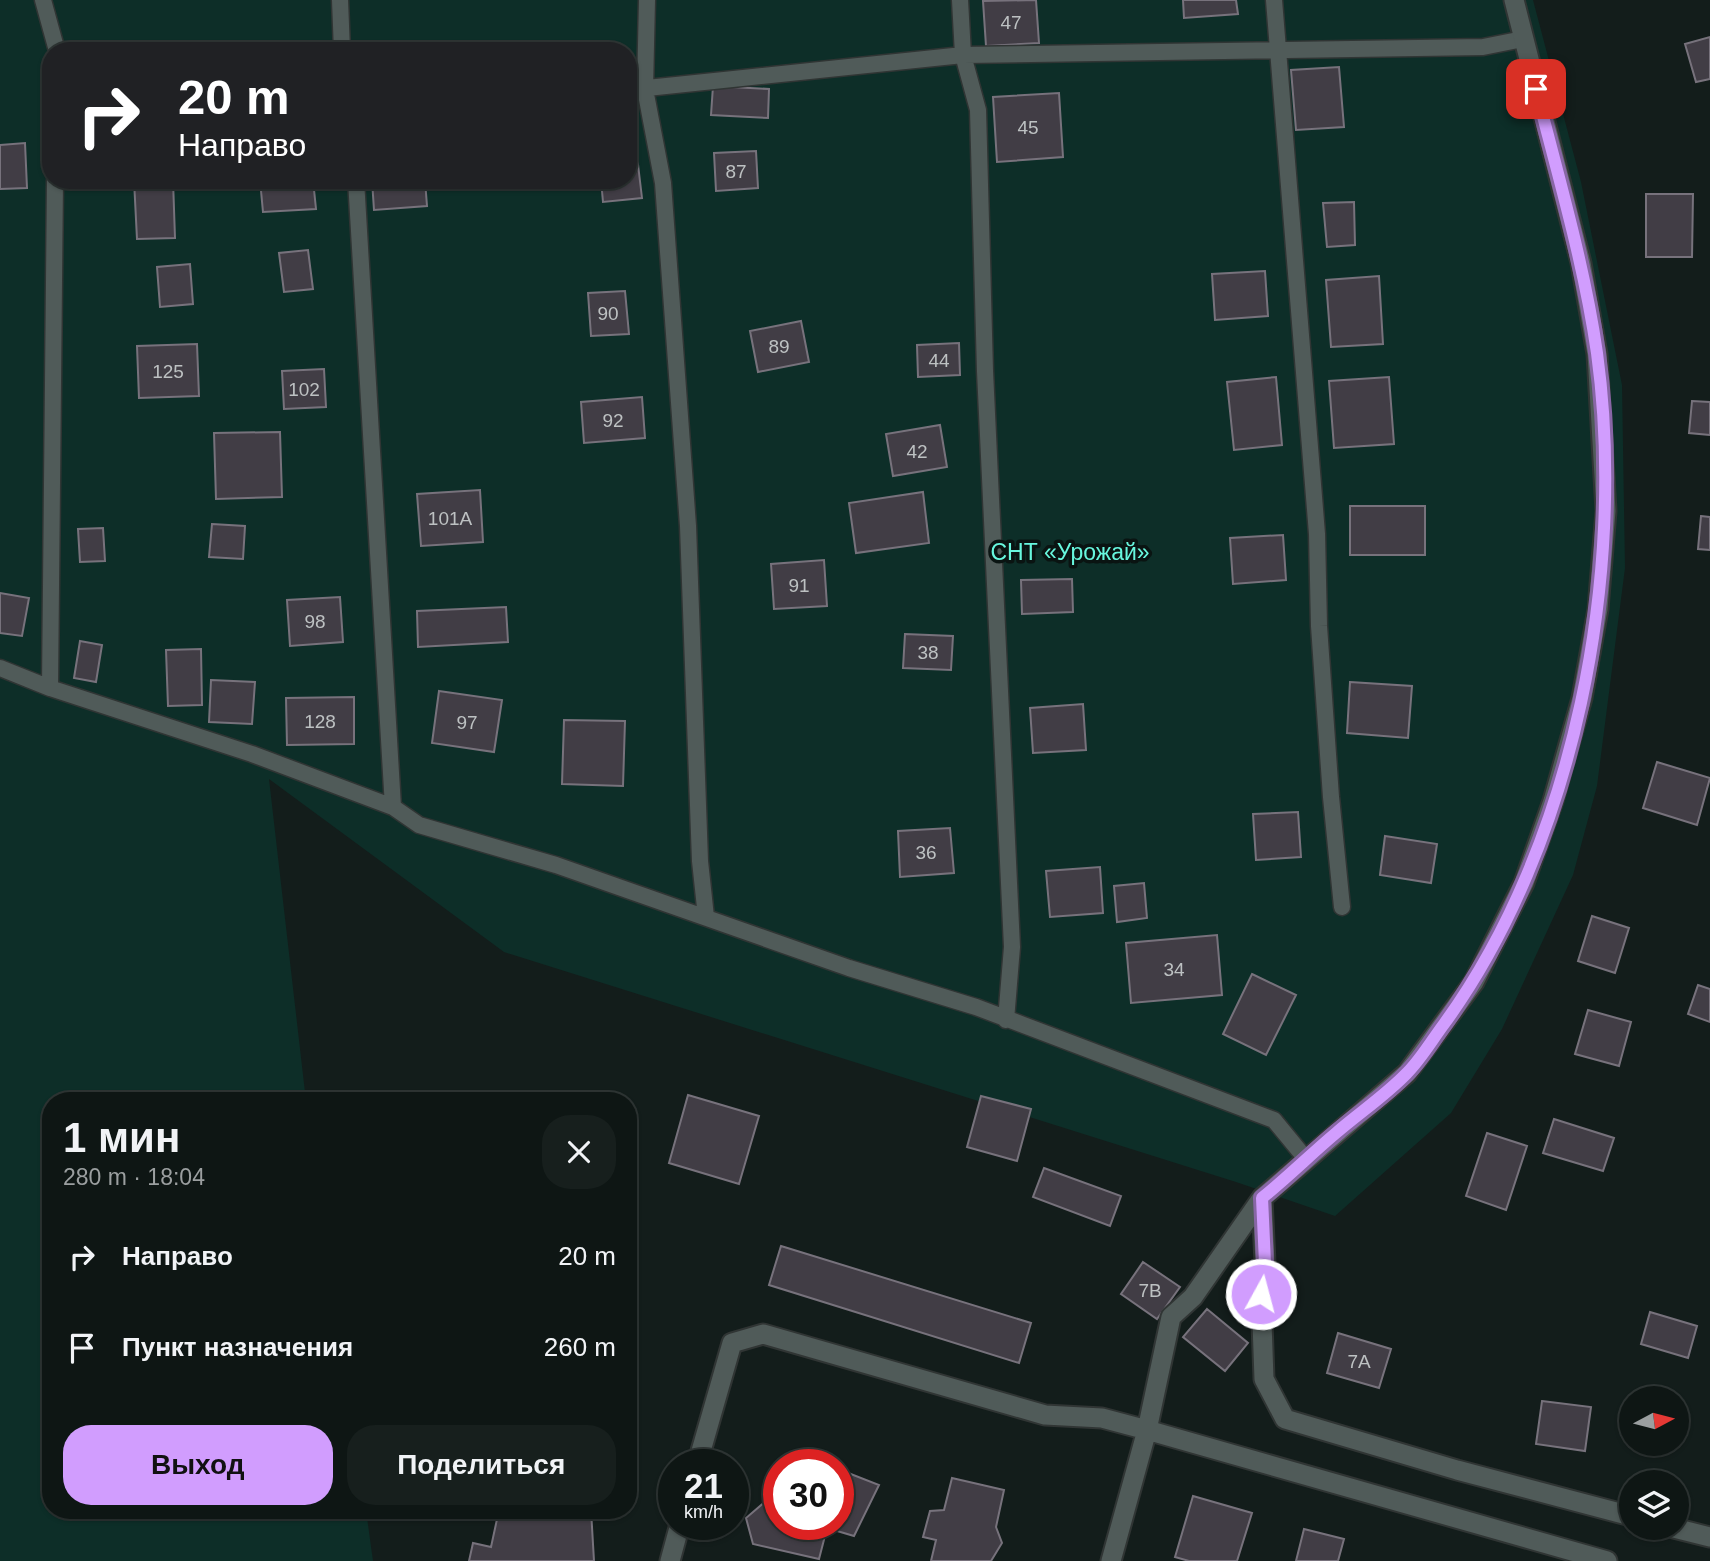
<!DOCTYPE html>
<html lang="ru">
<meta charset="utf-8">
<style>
body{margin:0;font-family:Arial,sans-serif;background:#171f1d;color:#f1f3f6;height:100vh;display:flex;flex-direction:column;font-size:26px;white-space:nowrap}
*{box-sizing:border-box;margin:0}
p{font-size:23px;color:#9b9fa0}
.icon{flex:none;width:38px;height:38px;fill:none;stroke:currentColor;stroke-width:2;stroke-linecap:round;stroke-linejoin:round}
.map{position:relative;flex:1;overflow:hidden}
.side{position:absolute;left:42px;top:1092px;width:595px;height:427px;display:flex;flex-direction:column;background:#0e1614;border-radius:28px;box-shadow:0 2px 5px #0004,0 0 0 2px #2e3534}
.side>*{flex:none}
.banner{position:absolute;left:42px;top:42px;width:595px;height:147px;border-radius:28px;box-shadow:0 2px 5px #0004,0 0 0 2px #2e3534;background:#202124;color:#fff;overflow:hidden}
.needle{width:46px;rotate:83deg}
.fabs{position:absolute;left:1619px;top:1386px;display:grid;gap:14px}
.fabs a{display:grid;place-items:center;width:70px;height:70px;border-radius:50%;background:#0e1614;box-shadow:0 2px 5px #0004,0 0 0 2px #2e3534;font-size:35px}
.speed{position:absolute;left:658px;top:1449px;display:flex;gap:14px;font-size:35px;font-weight:700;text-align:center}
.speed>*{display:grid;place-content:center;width:91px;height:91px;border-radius:50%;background:#0e1614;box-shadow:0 2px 5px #0004,0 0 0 2px #2e3534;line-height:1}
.speed small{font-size:18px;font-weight:400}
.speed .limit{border:10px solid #d22;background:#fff;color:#111}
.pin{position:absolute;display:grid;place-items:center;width:60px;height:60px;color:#fff;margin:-30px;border-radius:14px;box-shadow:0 4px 10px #0006}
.me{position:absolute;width:77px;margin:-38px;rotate:7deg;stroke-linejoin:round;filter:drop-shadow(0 0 5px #0008)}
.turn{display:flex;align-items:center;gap:24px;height:147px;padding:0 21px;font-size:32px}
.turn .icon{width:91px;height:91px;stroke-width:2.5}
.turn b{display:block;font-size:49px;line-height:60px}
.round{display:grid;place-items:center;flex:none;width:74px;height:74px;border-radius:28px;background:#171f1d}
.overview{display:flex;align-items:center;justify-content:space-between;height:119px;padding:0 21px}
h1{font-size:42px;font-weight:700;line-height:52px}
.action{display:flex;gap:14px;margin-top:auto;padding:14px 21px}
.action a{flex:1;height:80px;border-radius:28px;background:#d19dfe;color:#111;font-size:28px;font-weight:700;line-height:80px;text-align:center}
.action a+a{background:#171f1d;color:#f1f3f6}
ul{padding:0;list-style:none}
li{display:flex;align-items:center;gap:21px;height:91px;padding:0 21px}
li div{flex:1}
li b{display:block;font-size:26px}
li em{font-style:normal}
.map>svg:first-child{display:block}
.green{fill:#0d2e28;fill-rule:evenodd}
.building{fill:#413d45;stroke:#77727c;stroke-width:2}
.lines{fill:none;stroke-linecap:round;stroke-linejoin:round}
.service-casing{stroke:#303534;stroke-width:19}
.minor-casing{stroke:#303534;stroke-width:23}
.service{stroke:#505b59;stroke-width:16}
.minor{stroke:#505b59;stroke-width:19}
.route-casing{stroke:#8866a5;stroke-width:18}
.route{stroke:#d19dfe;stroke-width:12}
.labels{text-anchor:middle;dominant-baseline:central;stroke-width:7;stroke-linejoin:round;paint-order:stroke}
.number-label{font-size:19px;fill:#bdc1c2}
.park-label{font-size:23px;fill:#67f7de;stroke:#0a1412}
</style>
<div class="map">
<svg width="1710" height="1561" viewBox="0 0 1710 1561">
<rect width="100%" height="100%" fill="#131d1b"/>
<!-- green -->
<path class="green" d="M 0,0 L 1533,0 L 1581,182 L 1622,385 L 1625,568 L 1597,786 L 1573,875 L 1502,1029 L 1451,1113 L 1335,1216 L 1236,1182 L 504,952 L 269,779 L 306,1101 L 51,1101 L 51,1510 L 366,1510 L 373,1561 L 0,1561 ZM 51,51 L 628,51 L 628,180 L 51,180 Z"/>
<!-- building -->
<path class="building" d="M 1036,0 L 1039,43 L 986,46 L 983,1 Z
M 1183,0 L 1236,0 L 1238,14 L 1184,18 Z
M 1710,37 L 1710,79 L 1696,82 L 1685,44 Z
M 1339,67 L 1344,127 L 1296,130 L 1291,70 Z
M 713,86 L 769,89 L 768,118 L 711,115 Z
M 1059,93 L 1063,157 L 997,162 L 993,97 Z
M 25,143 L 27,188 L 0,189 L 0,145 Z
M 756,151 L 758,188 L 716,191 L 714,153 Z
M 637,156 L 642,198 L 603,202 L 601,180 L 628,180 L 628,157 Z
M 134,180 L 173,180 L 175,238 L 137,239 Z
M 260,180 L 313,180 L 316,209 L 263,212 Z
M 372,180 L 425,180 L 427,206 L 374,210 Z
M 1646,194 L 1693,194 L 1692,257 L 1646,257 Z
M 1354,202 L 1355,245 L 1327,247 L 1323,203 Z
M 308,250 L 313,289 L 284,292 L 279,253 Z
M 190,264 L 193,304 L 160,307 L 157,267 Z
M 1265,271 L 1268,316 L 1215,320 L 1212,274 Z
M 1379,276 L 1383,344 L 1331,347 L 1326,280 Z
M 625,291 L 629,334 L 591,336 L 588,293 Z
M 801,321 L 809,362 L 758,372 L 750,331 Z
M 959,343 L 960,375 L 918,377 L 917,345 Z
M 197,344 L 199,396 L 139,398 L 137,346 Z
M 324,369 L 326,407 L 284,409 L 282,371 Z
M 1276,377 L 1282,445 L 1234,450 L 1227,382 Z
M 1389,377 L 1394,444 L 1334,448 L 1329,381 Z
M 642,397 L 645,438 L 584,443 L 581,402 Z
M 1692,401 L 1710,402 L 1710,435 L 1689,433 Z
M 940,425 L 947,467 L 893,476 L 886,434 Z
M 280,432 L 282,497 L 216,499 L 214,433 Z
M 480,490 L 483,542 L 421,546 L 417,494 Z
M 923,492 L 929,543 L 856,553 L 849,503 Z
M 1350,506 L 1425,506 L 1425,555 L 1350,555 Z
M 1701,516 L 1710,517 L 1710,550 L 1698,549 Z
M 212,524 L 245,526 L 243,559 L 209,557 Z
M 103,528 L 105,561 L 80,562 L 78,529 Z
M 1283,535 L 1286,580 L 1233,584 L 1230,538 Z
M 824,560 L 827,606 L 774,609 L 771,564 Z
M 1072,579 L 1073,612 L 1022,614 L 1021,580 Z
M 0,593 L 29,598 L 22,636 L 0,633 Z
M 340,597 L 343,642 L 290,646 L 287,600 Z
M 506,607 L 508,642 L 418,647 L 417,611 Z
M 905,634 L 953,636 L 951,670 L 903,668 Z
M 80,641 L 102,645 L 96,682 L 74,678 Z
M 201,649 L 202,705 L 168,706 L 166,650 Z
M 211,680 L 255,682 L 252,724 L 209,722 Z
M 1350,682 L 1412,686 L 1408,738 L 1347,733 Z
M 439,691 L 502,700 L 494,752 L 432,743 Z
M 354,697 L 354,744 L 287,745 L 286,698 Z
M 1083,704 L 1086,750 L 1033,753 L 1030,708 Z
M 564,720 L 625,721 L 623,786 L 562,784 Z
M 1657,762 L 1710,778 L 1697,825 L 1643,808 Z
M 1298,812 L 1301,857 L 1256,860 L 1253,814 Z
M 950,828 L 954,873 L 900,877 L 898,831 Z
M 1385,836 L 1437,844 L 1431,883 L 1380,875 Z
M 1100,867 L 1103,913 L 1050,917 L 1046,871 Z
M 1144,883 L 1147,918 L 1117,922 L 1114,886 Z
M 1592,916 L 1629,928 L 1615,973 L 1578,961 Z
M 1217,935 L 1222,995 L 1131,1003 L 1126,943 Z
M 1252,974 L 1296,995 L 1266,1055 L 1223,1034 Z
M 1698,985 L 1710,989 L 1710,1022 L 1688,1014 Z
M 1588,1010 L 1631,1022 L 1619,1066 L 1575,1054 Z
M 688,1095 L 759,1116 L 739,1184 L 669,1163 Z
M 981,1096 L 1031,1109 L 1017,1161 L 967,1147 Z
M 1554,1119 L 1614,1138 L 1603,1171 L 1543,1153 Z
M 1487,1133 L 1527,1146 L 1506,1210 L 1466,1196 Z
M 1044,1168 L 1121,1196 L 1110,1226 L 1033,1197 Z
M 781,1246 L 1031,1323 L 1019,1363 L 769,1285 Z
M 1143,1262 L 1180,1287 L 1157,1319 L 1121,1294 Z
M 1207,1309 L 1248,1343 L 1225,1371 L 1183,1337 Z
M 1650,1312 L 1697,1326 L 1688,1358 L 1641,1344 Z
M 1338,1333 L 1391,1349 L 1379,1388 L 1327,1373 Z
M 1542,1401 L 1591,1407 L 1585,1451 L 1536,1444 Z
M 838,1469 L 879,1485 L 854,1536 L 827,1528 L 819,1559 L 753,1544 L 746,1518 L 774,1494 L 779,1495 L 779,1524 L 838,1524 Z
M 952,1478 L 1004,1490 L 996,1527 L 1002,1543 L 991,1561 L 931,1561 L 936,1540 L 923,1537 L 930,1511 L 944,1510 Z
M 1193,1496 L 1252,1513 L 1237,1561 L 1189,1561 L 1175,1557 Z
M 499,1510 L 591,1510 L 594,1561 L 469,1561 L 473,1543 L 491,1547 Z
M 1304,1529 L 1344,1539 L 1338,1561 L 1296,1561 Z"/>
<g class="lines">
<defs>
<path id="service" d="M 43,0 L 57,51
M 340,0 L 342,51
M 647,0 L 645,89 L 663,183 L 688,526 L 700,861 L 706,917
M 960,0 L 963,55 L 978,110 L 985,371 L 1012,947 L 1006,1020
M 1274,0 L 1317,534 L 1319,626 L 1331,797 L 1342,907
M 628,90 L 963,55 L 1483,47 L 1523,39
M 55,180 L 50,688 L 252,754 L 393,807 L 419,825 L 556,865 L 849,968 L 976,1007 L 1274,1120 L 1306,1159
M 356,180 L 393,807
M 0,668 L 50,688"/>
<path id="minor" d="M 1262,1198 L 1265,1263 L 1261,1294 L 1264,1379 L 1285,1419 L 1457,1470 L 1631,1516
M 697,1465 L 732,1343 L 763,1334 L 1045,1415 L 1102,1418 L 1147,1430 L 1607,1561
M 1674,1528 L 1710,1537
M 670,1561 L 680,1524
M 1111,1561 L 1147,1430 L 1171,1317 L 1193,1297 L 1262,1198 L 1407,1073 L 1474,982 L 1524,883 L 1553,801 L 1582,698 L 1598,609 L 1606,511 L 1597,354 L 1581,263 L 1514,0"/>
</defs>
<!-- service casing -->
<use href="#service" class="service-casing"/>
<!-- minor casing -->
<use href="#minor" class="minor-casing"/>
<!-- service -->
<use href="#service" class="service"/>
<!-- minor -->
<use href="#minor" class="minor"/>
</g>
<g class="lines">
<defs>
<path id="route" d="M 1261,1294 L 1265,1263 L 1262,1198 C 1288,1177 1311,1154 1336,1133 C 1359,1113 1386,1095 1407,1073 C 1421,1059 1432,1040 1444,1024 C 1575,844 1627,572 1597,353 C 1584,263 1558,176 1536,89"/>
</defs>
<!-- route casing -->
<use href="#route" class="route-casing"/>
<!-- route -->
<use href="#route" class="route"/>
</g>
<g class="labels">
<!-- number labels -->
<g class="number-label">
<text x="1011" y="22">47</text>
<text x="1028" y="127">45</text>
<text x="736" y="171">87</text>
<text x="608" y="313">90</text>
<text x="779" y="346">89</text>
<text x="939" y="360">44</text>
<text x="168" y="371">125</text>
<text x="304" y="389">102</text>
<text x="613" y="420">92</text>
<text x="917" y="451">42</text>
<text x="450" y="518">101А</text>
<text x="799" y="585">91</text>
<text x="315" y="621">98</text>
<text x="928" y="652">38</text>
<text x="320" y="721">128</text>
<text x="467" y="722">97</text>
<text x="926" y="852">36</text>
<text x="1174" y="969">34</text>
<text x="1150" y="1290">7В</text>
<text x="1359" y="1361">7А</text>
</g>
<!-- park labels -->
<g class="park-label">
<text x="1070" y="552">СНТ «Урожай»</text>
</g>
</g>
</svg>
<div class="fabs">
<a><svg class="needle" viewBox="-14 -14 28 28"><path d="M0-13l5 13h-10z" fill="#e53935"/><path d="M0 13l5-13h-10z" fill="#9b9fa0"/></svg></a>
<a><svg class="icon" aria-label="layers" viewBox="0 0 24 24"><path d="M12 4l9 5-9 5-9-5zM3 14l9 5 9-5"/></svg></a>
</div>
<div class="speed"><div>21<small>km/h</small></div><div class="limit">30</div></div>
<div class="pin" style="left:1536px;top:89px;background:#d93025"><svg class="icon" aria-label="arrive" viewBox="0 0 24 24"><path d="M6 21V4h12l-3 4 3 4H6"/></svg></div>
<svg class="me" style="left:1261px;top:1294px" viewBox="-20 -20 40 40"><circle r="17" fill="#d19dfe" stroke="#fff" stroke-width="3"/><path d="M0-11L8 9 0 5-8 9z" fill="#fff"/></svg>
<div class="banner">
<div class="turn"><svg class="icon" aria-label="right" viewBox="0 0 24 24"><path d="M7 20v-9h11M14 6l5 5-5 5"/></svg><div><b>20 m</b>Направо</div></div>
</div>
<section class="side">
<div class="overview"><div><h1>1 мин</h1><p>280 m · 18:04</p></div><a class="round"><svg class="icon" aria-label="close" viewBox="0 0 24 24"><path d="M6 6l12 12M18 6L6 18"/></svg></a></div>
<ul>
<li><svg class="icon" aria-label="right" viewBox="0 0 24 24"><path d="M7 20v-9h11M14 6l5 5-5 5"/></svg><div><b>Направо</b></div><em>20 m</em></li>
<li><svg class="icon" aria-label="arrive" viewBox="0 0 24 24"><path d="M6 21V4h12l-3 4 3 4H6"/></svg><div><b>Пункт назначения</b></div><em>260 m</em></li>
</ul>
<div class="action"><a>Выход</a><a>Поделиться</a></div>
</section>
</div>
